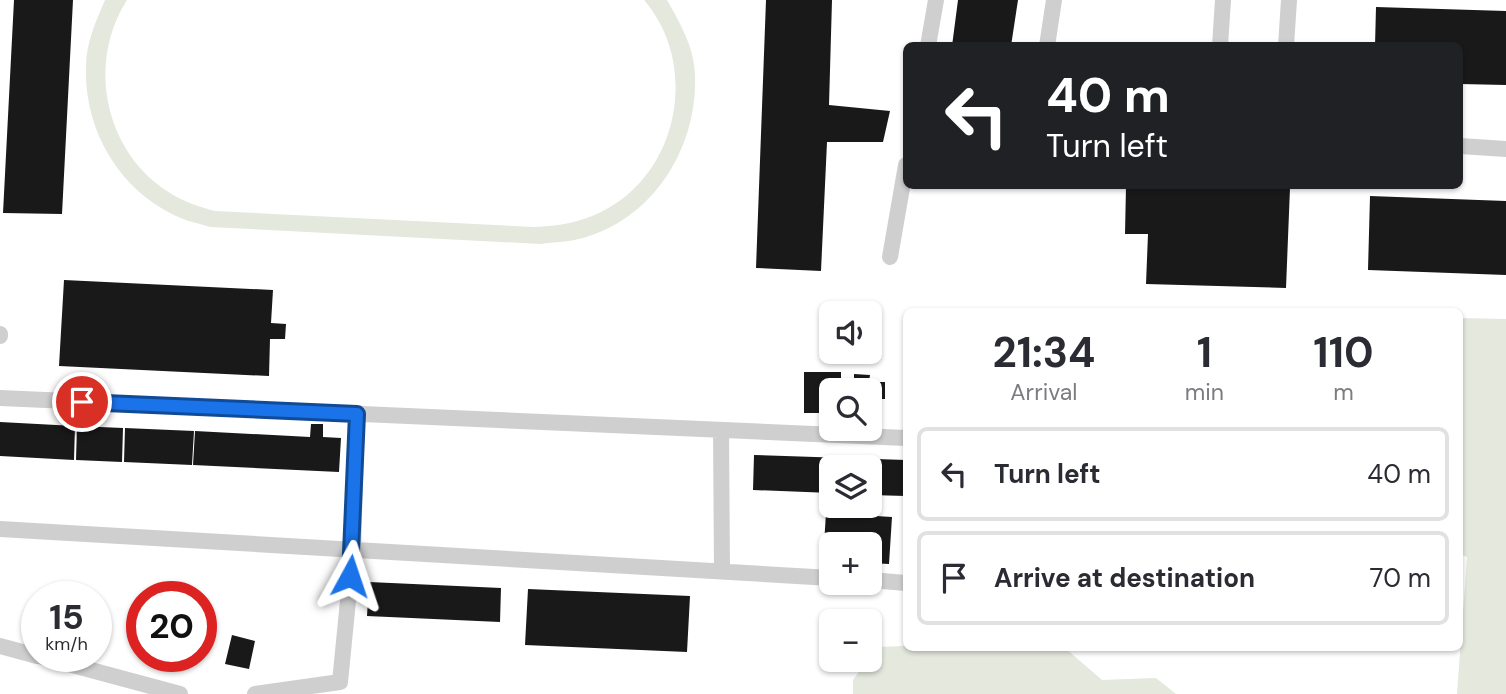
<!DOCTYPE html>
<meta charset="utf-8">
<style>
body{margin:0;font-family:"DM Sans",sans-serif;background:#f2f2f3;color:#2b2b33;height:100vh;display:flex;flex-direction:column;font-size:26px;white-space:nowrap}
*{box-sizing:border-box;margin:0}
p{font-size:23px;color:#7c7c81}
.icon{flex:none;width:38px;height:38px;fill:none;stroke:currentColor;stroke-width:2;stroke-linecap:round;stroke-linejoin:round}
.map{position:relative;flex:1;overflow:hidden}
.drawer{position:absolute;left:903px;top:308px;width:560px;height:343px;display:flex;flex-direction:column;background:#fff;border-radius:10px;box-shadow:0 2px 5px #0004}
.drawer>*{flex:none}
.banner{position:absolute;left:903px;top:42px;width:560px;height:147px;border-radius:10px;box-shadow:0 2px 5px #0004;background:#202124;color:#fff;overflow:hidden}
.controls{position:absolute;left:819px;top:301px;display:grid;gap:14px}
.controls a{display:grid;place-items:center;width:63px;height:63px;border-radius:10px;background:#fff;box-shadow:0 2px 5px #0004;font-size:35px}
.speed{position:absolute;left:21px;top:581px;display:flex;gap:14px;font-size:35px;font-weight:700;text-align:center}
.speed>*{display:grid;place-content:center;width:91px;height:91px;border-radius:50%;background:#fff;box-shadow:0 2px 5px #0004;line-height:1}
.speed small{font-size:18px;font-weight:400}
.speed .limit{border:10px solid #d22;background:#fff;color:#111}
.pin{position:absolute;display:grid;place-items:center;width:60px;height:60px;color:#fff;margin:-30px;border:4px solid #fff;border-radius:50%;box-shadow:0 2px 7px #0007}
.me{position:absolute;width:77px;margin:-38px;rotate:5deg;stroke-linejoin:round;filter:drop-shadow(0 0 5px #0008)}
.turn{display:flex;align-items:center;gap:24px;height:147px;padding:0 28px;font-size:32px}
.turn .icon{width:91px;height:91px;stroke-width:2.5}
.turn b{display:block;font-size:49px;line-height:60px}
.eta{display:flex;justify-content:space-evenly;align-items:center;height:119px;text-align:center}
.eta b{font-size:42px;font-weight:700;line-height:49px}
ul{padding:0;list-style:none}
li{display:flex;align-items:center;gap:21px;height:94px;margin:0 14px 10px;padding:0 14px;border:4px solid #e1e1e2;border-radius:10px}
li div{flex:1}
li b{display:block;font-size:26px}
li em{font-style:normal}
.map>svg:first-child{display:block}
.green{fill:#e4e8dd}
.building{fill:#191919}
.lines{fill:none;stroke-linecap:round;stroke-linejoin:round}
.lane{stroke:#cfcfcf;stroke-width:16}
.route-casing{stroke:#114b97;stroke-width:18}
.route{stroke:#1a73e8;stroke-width:12}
</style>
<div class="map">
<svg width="1506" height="694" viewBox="0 0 1506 694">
<rect width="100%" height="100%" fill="#fff"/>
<!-- green -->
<path class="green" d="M 105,0 L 127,0 C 86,64 105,153 170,193 C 184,202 200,207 215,211 L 534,227 C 558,226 579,223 601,212 C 679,174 700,65 644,0 L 667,0 C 680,23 694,47 695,74 C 698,146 655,218 583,238 C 570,242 554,242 541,244 L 210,227 C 198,223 185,221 174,215 C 118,188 84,129 86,67 C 86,43 96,21 105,0 Z
M 1460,318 L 1506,319 L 1506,694 L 1457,694 L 1467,557 L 1460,554 Z
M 906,646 L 906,648 L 1065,648 L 1102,680 L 1156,678 L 1176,694 L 853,694 L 853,680 L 877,647 Z"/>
<!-- building -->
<path class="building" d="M 14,0 L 73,0 L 62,214 L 3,213 Z
M 766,0 L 832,0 L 829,105 L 890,111 L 883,142 L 827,142 L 821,271 L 756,268 Z
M 958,0 L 1018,0 L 1011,46 L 952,46 Z
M 1376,7 L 1506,11 L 1506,85 L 1460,84 L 1460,46 L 1375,46 Z
M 1126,186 L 1290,188 L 1286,288 L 1146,284 L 1148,234 L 1125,234 Z
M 1370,196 L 1506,201 L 1506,275 L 1368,270 Z
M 64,280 L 273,290 L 271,323 L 286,324 L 285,339 L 270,339 L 269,376 L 59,366 Z
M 804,372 L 841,372 L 841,379 L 854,380 L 854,374 L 870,375 L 869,382 L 885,382 L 885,399 L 870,399 L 870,390 L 831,390 L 831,413 L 804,413 Z
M 0,422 L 75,426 L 74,460 L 0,456 Z
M 311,424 L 323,424 L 323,437 L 341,438 L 339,472 L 193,465 L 195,431 L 310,437 Z
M 77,426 L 123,428 L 122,462 L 76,460 Z
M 125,428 L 194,431 L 192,465 L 124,462 Z
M 754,455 L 906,460 L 906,496 L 870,495 L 870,467 L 831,467 L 831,493 L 753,490 Z
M 826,513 L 892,517 L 889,564 L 870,563 L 870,544 L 831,544 L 831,561 L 823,560 Z
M 369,582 L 501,588 L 500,622 L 367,616 Z
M 528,589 L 690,596 L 687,652 L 525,645 Z
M 232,635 L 255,641 L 249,669 L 225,664 Z"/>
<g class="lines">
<!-- lane -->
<path class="lane" d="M 928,46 L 936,0
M 1047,46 L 1054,0
M 1220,46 L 1223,0
M 1286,46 L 1289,0
M 1460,146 L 1506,149
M 890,257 L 906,165
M 0,336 L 0,334
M 0,398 L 906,438
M 721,430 L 722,571
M 0,529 L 831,578
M 870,580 L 906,583
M 0,646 L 37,656
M 39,656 L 180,694
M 255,694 L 340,682 L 353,550 L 357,414"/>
</g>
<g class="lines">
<defs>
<path id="route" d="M 82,402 L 357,414 L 350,576"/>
</defs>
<!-- route casing -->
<use href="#route" class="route-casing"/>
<!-- route -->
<use href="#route" class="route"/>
</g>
</svg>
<div class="controls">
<a><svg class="icon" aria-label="sound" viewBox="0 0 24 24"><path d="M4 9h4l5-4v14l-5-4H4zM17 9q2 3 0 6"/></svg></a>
<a><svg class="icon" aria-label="search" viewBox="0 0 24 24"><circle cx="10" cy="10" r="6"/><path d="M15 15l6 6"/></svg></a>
<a><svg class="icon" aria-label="layers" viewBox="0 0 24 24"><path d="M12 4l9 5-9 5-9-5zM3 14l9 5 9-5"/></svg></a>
<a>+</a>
<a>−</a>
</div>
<div class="speed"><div>15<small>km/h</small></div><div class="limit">20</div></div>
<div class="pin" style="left:82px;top:402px;background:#d93025"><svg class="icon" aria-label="arrive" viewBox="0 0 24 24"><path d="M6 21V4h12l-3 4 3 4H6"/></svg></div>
<svg class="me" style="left:350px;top:576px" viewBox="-20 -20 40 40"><path d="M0-17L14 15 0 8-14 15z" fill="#1a73e8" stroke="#fff" stroke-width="4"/></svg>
<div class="banner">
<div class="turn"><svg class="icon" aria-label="left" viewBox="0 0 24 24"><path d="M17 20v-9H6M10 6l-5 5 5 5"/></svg><div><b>40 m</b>Turn left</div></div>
</div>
<section class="drawer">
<div class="eta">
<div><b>21:34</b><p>Arrival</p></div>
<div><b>1</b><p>min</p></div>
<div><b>110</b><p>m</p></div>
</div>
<ul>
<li><svg class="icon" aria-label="left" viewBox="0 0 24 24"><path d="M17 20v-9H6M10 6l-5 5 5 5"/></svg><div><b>Turn left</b></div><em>40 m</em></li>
<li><svg class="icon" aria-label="arrive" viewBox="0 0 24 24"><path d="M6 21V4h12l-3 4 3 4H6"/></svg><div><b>Arrive at destination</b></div><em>70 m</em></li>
</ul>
</section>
</div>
